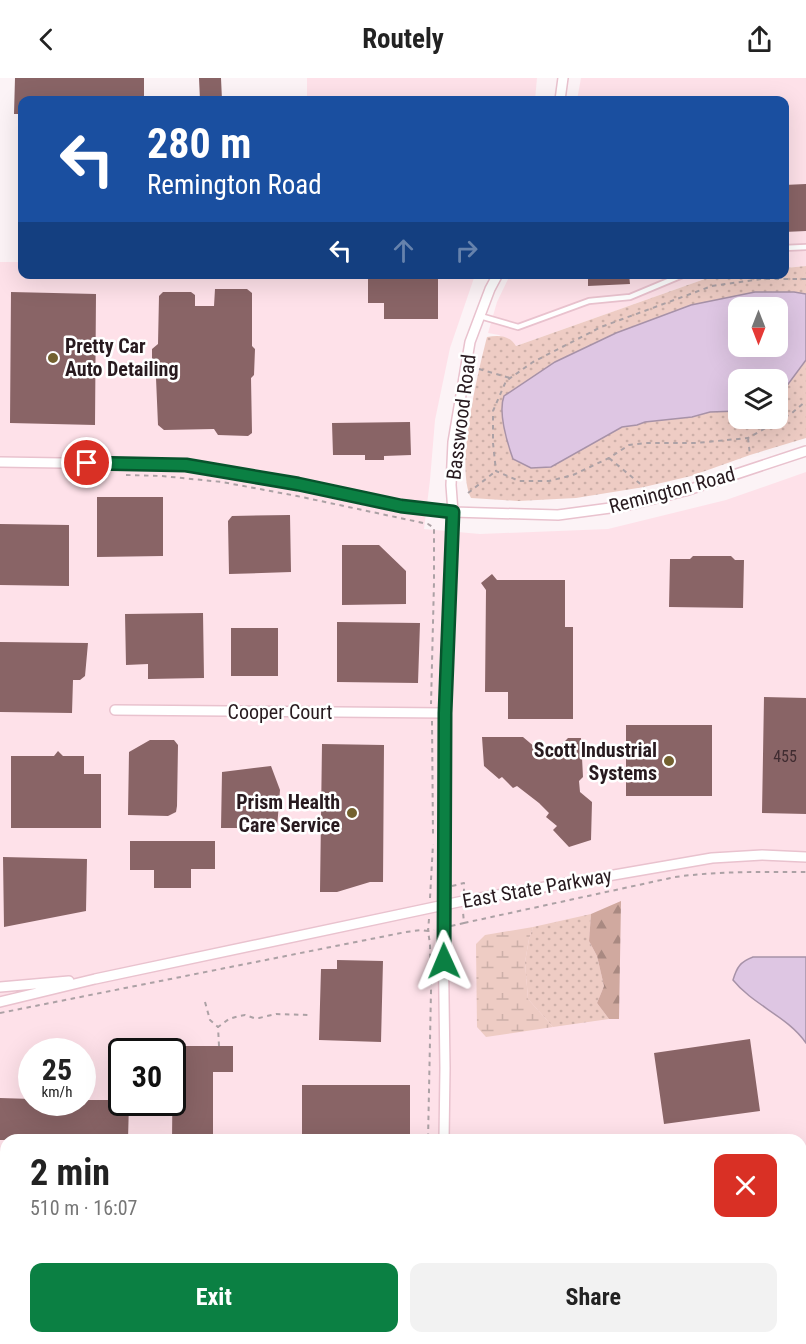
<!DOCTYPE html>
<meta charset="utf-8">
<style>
body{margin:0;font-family:"Roboto Condensed",sans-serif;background:#f2f2f2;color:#222;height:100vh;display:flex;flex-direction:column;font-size:22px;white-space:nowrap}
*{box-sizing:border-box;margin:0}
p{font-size:20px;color:#767676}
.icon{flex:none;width:33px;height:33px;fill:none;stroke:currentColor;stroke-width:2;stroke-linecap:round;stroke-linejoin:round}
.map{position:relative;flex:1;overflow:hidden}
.drawer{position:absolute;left:0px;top:1056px;width:807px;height:210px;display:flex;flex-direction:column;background:#fff;border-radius:18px 18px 0 0;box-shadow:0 6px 24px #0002}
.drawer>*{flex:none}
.guide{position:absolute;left:18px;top:18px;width:771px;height:183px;border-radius:12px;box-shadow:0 6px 24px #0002;background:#1a4fa0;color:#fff;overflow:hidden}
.needle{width:39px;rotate:180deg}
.tools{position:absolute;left:728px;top:219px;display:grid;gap:12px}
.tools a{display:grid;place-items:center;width:60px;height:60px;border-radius:12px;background:#fff;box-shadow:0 6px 24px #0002;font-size:30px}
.speed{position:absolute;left:18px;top:960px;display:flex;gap:12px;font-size:30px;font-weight:700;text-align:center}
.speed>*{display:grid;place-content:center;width:78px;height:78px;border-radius:50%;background:#fff;box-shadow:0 6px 24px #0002;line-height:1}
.speed small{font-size:15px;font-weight:400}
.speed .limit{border:3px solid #111;border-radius:9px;background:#fff;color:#111}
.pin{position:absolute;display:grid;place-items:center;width:51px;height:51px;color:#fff;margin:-26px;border:3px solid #fff;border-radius:50%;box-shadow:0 2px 6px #0007}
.me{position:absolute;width:66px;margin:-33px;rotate:359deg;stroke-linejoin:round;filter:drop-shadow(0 0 4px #0008)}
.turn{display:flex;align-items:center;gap:21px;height:126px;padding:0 30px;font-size:27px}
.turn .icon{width:78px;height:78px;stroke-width:2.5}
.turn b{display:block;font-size:42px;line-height:51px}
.lanes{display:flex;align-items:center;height:57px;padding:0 30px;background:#0003;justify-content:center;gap:30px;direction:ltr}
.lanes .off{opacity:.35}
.round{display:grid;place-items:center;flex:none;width:63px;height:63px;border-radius:12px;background:#f2f2f2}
.head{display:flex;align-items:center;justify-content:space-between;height:102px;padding:0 30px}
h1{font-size:36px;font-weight:700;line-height:45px}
.primary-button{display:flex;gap:12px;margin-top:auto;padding:12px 30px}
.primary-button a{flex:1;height:69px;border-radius:12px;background:#0b8043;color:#fff;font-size:24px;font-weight:700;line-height:69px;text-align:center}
.primary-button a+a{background:#f2f2f2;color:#222}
header{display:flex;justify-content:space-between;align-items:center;height:78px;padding:0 30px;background:#fff;font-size:27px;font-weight:700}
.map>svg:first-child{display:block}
.built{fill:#fee1e9;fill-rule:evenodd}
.grass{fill:url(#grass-dots);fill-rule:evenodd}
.forest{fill:url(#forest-firs)}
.wetland{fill:url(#wetland-marsh)}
.water{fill:#dec6e3;stroke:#a792a8;stroke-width:1.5;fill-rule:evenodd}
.building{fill:#896466}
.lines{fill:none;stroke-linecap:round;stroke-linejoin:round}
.lane-casing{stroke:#e9c2ce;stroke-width:8}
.street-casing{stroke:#e9c2ce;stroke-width:12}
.path{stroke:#aca1a5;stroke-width:2;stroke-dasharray:4.5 4.5;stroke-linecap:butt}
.lane{stroke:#fff;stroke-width:4.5}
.street{stroke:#fff;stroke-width:9}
.route-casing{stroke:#07532c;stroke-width:15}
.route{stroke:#0b8043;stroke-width:10}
.poi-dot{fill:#73612f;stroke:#fff;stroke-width:2}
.labels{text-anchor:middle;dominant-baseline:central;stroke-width:5;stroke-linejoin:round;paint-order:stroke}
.number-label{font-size:16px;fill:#402c31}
.poi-label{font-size:20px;font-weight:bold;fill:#281a1f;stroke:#fff;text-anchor:end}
.street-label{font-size:20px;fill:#281a1f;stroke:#fff}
</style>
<header><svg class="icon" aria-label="back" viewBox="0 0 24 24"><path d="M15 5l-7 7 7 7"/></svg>Routely<svg class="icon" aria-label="share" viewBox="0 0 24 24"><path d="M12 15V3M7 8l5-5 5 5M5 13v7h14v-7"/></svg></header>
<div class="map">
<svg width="806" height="1266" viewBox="0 0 806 1266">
<defs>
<pattern id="grass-dots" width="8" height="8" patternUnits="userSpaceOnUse" patternTransform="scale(1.5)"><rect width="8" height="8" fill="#eeccc4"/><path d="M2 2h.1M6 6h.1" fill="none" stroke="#ccafa8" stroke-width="1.8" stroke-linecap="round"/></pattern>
<pattern id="forest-firs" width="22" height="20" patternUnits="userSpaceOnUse" patternTransform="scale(1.5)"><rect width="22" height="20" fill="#d0a99f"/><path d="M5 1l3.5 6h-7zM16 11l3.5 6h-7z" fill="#a98981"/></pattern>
<pattern id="wetland-marsh" width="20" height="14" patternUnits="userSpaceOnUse" patternTransform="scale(1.5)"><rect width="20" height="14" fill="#eeccc4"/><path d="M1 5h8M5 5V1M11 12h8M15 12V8" fill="none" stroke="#ccafa8"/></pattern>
</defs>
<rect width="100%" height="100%" fill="#fcf3f6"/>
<!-- built -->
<path class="built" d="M 307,0 L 537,0 L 535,22 L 307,22 Z
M 581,0 L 806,0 L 806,188 L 785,190 L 784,22 L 577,22 Z
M 0,184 L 22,184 L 22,196 L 475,197 L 450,270 L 435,342 L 430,402 L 424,451 L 480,456 L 608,451 L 726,422 L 806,394 L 806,1266 L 0,1266 ZM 32,974 L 82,974 L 82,1024 L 32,1024 ZM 122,974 L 172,974 L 172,1024 L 122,1024 ZM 6,1062 L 801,1062 L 801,1260 L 6,1260 Z
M 510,197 L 716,197 L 516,268 L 499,257 L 488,255 L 497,224 Z"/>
<!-- grass -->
<path class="grass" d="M 806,188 L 806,360 L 750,377 L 691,398 L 644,409 L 576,420 L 518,423 L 471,420 C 455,389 478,294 487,259 C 499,257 509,257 516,268 L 716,197 L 784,196 L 785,190 ZM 738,230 L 777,230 L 777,268 L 738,268 ZM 738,302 L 777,302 L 777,340 L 738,340 Z
M 591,836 L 589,863 L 597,878 L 604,908 L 597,925 L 609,941 L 553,949 L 528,921 L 525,884 L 529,861 L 533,849 Z"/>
<!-- forest -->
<path class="forest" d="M 621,823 L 619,941 L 609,941 L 597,925 L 604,908 L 597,878 L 589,863 L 591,836 Z"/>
<!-- wetland -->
<path class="wetland" d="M 533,849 L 529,861 L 525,884 L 528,921 L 553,949 L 486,959 L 477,949 L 476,866 L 485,857 Z
M 801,1134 L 806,1134 L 806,1257 L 796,1266 L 582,1266 L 579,1262 L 579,1260 L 801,1260 Z
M 288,1260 L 443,1260 L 449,1266 L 291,1266 L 288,1264 Z"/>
<!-- water -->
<path class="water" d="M 755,214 L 794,214 L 806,216 L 806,282 L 786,309 L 777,317 L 777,302 L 738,302 L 738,333 L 710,334 L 692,339 L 645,344 L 637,347 L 622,349 L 551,389 L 531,390 L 513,381 C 507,364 498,334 504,318 L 555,284 L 616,255 L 691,227 ZM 738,230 L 777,230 L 777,268 L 738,268 Z
M 753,879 L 806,879 L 806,965 C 787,938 753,927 733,902 C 737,889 740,884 753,879 Z"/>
<!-- building -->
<path class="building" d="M 15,0 L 144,0 L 144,22 L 22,22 L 22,36 L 14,36 Z
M 199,0 L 221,0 L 222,22 L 200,22 Z
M 806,106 L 806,153 L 784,154 L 784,107 Z
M 368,196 L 438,196 L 438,241 L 384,241 L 384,225 L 368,225 Z
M 588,196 L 629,196 L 630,206 L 588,208 Z
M 215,211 L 247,211 L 252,215 L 252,268 L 255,271 L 254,297 L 251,300 L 252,355 L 248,358 L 218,357 L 214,351 L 164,352 L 158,347 L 156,300 L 152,296 L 152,271 L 158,266 L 159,218 L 163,214 L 191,214 L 195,217 L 195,228 L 214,228 Z
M 11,214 L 96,216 L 95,347 L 10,345 Z
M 410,344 L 411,377 L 384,378 L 384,382 L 365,382 L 365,377 L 333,377 L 332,345 Z
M 97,419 L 163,419 L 163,478 L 97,479 Z
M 290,437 L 291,494 L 229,496 L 228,443 L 232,438 Z
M 0,446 L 69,447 L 69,508 L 0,507 Z
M 342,467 L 379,467 L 406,493 L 406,526 L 342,527 Z
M 693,478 L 731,478 L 735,482 L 744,482 L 743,530 L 669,529 L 670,481 L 690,481 Z
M 492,496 L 497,502 L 565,502 L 565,549 L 573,549 L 573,641 L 508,641 L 508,614 L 485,614 L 486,512 L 481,505 Z
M 203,535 L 204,600 L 148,601 L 148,586 L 126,587 L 125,536 Z
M 337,544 L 420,545 L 418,605 L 337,604 Z
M 231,550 L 278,550 L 278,598 L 231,598 Z
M 0,564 L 88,565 L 85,598 L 80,602 L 73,602 L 72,635 L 0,634 Z
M 764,619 L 806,620 L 806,736 L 762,735 Z
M 626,647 L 712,647 L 712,718 L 626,718 Z
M 482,659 L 523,659 L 536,670 L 557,671 L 568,660 L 581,660 L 583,699 L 579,703 L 580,714 L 592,724 L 591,762 L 569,769 L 553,752 L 557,748 L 546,739 L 549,735 L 539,725 L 517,708 L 513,710 L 502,699 L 499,701 L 484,688 Z
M 150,662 L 174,662 L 178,667 L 177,728 L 176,734 L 168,738 L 128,737 L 129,674 Z
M 322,666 L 384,667 L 383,804 L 370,804 L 337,814 L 320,814 Z
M 58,673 L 63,678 L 84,678 L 84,696 L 101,696 L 101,750 L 11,750 L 11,678 L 54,678 Z
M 271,688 L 280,712 L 277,750 L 221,750 L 222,694 Z
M 130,763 L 215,763 L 215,791 L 191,791 L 191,810 L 154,810 L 154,792 L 130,792 Z
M 3,779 L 87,781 L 86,833 L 4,849 Z
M 337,882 L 383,883 L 381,964 L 319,962 L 321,891 L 337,891 Z
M 750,961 L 760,1033 L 664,1046 L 654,975 Z
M 173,968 L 233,968 L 233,994 L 213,994 L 213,1062 L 172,1062 Z
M 302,1007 L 410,1007 L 410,1062 L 302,1062 Z
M 0,1020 L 32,1021 L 32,1024 L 82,1024 L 82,1022 L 122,1022 L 122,1024 L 129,1024 L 128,1062 L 0,1062 Z"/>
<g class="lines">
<defs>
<path id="lane" d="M 784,170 L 806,169
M 480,238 L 518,249 L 589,223 L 630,219 L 685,196"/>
<path id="street" d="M 560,22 L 563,0
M 0,384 L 186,387 L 298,406 L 401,428 L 453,434 L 558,437 L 625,428 L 685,413 L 806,373
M 115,632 L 445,635
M 0,909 L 69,903
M 0,924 L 95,901 L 463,823 L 712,780 L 762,777 L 806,779
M 444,1062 L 445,990 L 443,850 L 445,635 L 453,434 L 451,407 L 453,364 L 470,264 L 490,211 L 498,196
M 523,1260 L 530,1266"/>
</defs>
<!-- lane casing -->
<use href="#lane" class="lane-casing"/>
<!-- street casing -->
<use href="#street" class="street-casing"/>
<!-- path -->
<path class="path" d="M 806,201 L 761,201 L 712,208 L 601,249 L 533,284 L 506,303 L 493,333 L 493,365 L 496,393 L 519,403 L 549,403 L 573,397 L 609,380 L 629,367 L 646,365 L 696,365 L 748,360 L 792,335 L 806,323
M 479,291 L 510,300
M 748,360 L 750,377
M 609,380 L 644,409
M 126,397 L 162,398 L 222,404 L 297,418 L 428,446 L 434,450 L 434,504 L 431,626
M 468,415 L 496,393
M 432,643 L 433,758
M 452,808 L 464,805 L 464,813
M 430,820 L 433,766
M 429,841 L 428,853 L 434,852
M 464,845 L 675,799 C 719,793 762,794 806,794
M 451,848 L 464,845 L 463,834
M 205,924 L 210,942 L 218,949
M 0,935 L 406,854 L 421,852 L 428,853 L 430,866 L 431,913 L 428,1062
M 219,968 L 218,949 L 229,941 L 239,938 L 245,937 L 254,940 L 259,940 L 276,936 L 311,937
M 801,1117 L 806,1117
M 0,1181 L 6,1180
M 496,1260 L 502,1266"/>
<!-- lane -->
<use href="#lane" class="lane"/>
<!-- street -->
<use href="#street" class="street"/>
</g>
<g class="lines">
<defs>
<path id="route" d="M 87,385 L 186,387 L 298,406 L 401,428 L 453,434 L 445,635 L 444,883"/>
</defs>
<!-- route casing -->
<use href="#route" class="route-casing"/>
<!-- route -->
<use href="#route" class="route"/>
</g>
<!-- markers -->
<g class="poi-dot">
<circle cx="53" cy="280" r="6"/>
<circle cx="669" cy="683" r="6"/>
<circle cx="352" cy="735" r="6"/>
</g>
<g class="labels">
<!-- number labels -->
<g class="number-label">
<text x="785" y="678">455</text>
</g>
<!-- poi labels -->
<g class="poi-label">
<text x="65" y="268" text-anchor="start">Pretty Car<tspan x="65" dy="23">Auto Detailing</tspan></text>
<text x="657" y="672">Scott Industrial<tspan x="657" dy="23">Systems</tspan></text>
<text x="340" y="724">Prism Health<tspan x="340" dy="23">Care Service</tspan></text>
</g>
<!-- street labels -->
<g class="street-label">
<text transform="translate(461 339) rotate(-83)">Basswood Road</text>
<text transform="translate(672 412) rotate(-15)">Remington Road</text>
<text x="280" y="634">Cooper Court</text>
<text transform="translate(537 810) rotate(-10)">East State Parkway</text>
</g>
</g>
</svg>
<div class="tools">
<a><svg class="needle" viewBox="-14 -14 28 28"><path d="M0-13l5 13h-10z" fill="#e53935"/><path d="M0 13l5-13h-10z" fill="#767676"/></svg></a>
<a><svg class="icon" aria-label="layers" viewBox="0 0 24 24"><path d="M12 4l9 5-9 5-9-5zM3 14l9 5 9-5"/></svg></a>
</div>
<div class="speed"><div>25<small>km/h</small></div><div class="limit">30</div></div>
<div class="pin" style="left:87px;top:385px;background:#d93025"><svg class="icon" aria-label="arrive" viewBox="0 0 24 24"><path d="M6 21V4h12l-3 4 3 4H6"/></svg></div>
<svg class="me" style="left:444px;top:883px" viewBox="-20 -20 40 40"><path d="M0-17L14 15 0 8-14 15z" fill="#0b8043" stroke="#fff" stroke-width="4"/></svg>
<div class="guide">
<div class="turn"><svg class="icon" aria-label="left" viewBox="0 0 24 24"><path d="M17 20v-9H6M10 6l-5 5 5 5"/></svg><div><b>280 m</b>Remington Road</div></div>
<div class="lanes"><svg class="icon" aria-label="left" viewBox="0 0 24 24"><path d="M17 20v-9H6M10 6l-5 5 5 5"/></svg><svg class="icon off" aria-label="ahead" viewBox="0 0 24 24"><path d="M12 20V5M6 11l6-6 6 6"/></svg><svg class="icon off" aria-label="right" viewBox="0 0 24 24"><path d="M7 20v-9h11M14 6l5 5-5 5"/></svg></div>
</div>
<section class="drawer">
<div class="head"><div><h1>2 min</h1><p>510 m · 16:07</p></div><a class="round" style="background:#d93025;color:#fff"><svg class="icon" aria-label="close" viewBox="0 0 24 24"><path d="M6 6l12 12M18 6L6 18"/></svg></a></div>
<div class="primary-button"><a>Exit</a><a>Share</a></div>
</section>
</div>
